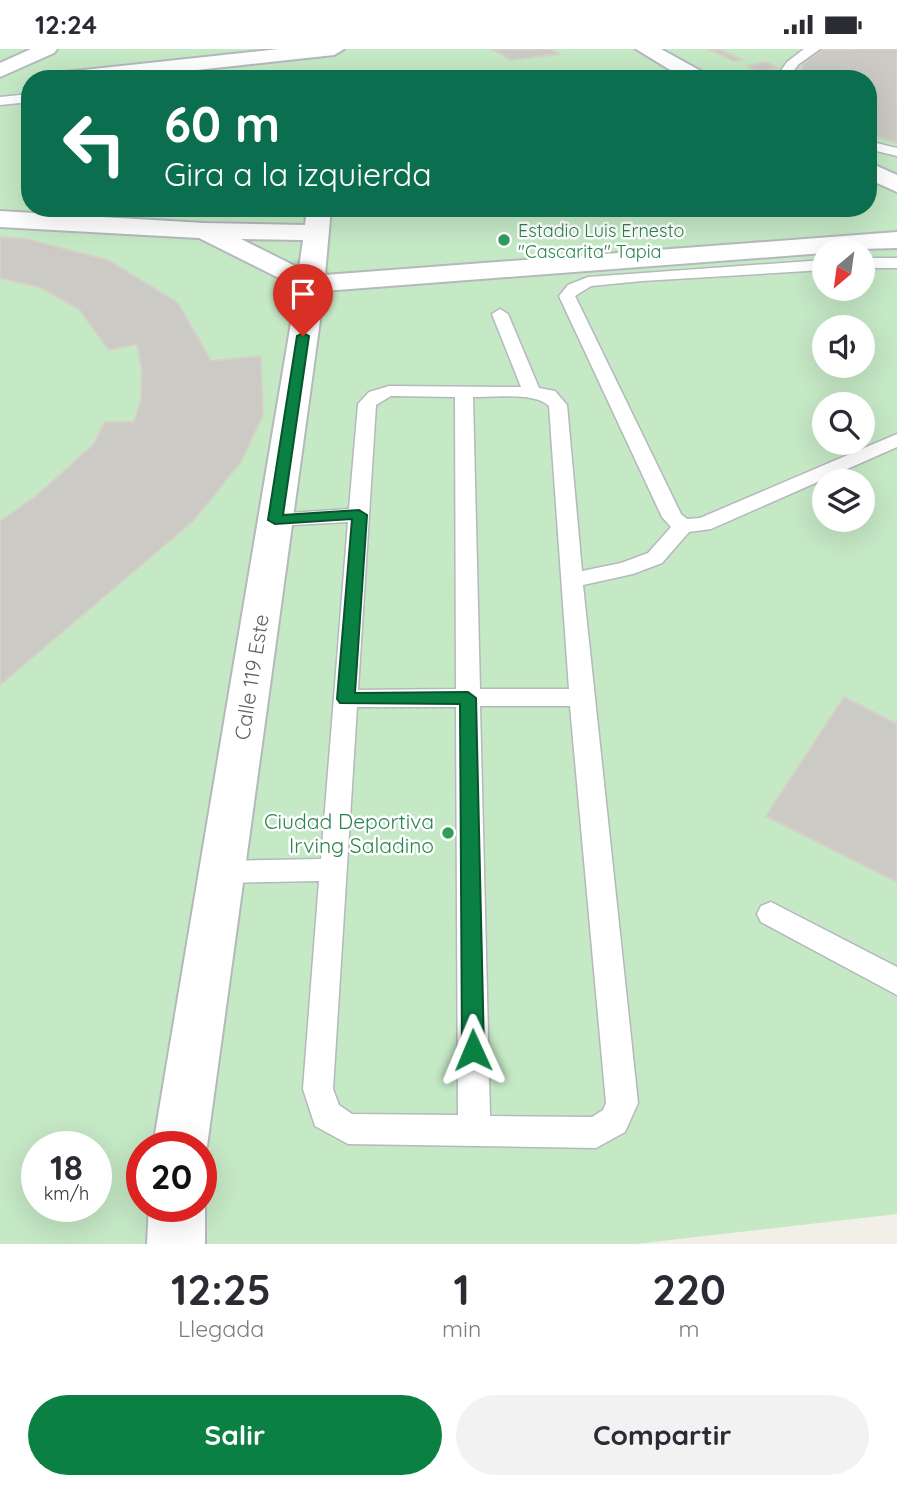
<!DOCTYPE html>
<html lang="es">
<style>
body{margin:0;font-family:Quicksand,sans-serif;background:#f2f2f3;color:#2b2b33;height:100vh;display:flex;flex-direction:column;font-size:26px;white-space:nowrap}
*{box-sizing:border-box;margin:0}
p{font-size:23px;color:#7c7c81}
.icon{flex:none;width:38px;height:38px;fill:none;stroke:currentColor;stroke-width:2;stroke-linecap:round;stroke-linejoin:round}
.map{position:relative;height:1195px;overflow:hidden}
.drawer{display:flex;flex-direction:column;background:#fff;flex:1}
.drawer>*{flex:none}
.guide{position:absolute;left:21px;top:21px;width:856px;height:147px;border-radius:28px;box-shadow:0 7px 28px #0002;background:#0b6e4f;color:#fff;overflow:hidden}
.needle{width:46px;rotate:209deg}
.controls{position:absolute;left:812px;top:189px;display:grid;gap:14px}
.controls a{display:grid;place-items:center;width:63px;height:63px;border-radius:50%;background:#fff;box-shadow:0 7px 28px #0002;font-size:35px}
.speed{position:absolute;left:21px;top:1082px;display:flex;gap:14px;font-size:35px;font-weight:700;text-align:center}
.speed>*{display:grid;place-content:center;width:91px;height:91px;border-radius:50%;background:#fff;box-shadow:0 7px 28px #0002;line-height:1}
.speed small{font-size:18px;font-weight:400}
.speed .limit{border:10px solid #d22;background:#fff;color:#111}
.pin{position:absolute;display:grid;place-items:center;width:60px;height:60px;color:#fff;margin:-72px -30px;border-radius:50% 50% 50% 0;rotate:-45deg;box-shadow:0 0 7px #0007}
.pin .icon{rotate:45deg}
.me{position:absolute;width:77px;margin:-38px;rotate:359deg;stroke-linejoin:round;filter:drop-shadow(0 0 5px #0008)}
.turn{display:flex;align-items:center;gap:24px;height:147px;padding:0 28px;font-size:32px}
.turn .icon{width:91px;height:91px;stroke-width:2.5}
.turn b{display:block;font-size:49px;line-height:60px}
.eta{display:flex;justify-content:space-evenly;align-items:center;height:119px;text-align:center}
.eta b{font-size:42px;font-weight:700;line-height:49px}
.button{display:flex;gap:14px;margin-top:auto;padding:14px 28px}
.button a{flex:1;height:80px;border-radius:42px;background:#0b8043;color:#fff;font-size:28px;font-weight:700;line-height:80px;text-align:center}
.button a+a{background:#f2f2f3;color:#2b2b33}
.status{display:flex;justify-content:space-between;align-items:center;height:49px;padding:0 35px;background:#fff;direction:ltr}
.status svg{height:19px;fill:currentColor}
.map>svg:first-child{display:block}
.green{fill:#c5e8c5;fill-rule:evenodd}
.building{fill:#cccac5;stroke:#d6d1c6;stroke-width:2}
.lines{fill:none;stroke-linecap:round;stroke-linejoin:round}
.service-casing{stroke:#b5b8bc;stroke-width:3}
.minor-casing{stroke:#b5b8bc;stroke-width:4}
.service{fill:#fff;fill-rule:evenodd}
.minor{fill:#fff;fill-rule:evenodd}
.route{fill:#0b8043;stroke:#07532c;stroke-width:2}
.leisure-dot{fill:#2e9e5b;stroke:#fff;stroke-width:2.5}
.labels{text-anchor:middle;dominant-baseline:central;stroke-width:5;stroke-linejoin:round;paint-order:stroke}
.far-leisure-label{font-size:18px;fill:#27864d;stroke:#fff;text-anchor:start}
.street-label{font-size:21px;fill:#5f6368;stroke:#fff}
.leisure-label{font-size:21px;fill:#27864d;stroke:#fff;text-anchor:end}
</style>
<div class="status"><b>12:24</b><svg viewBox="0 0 49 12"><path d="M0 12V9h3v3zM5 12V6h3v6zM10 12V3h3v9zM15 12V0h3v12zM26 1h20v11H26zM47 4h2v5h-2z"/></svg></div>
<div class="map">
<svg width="897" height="1195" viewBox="0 0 897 1195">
<rect width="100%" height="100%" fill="#f1efe8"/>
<!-- green -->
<path class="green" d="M 0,0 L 897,0 L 897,1165 L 635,1195 L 0,1195 ZM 30,30 L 868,30 L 868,159 L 30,159 ZM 824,201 L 863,201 L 863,240 L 824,240 ZM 824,278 L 863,278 L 863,317 L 824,317 ZM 824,355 L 863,355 L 863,394 L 824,394 ZM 824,432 L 863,432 L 863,471 L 824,471 ZM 37,1097 L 96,1097 L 96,1157 L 37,1157 ZM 142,1097 L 201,1097 L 201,1157 L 142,1157 Z"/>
<!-- building -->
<path class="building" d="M 492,0 L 551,0 L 559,5 L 511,11 Z
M 708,0 L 719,0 L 742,11 L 734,12 Z
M 823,0 L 897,0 L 897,94 L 868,85 L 868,30 L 798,30 L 804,14 Z
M 766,13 L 778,19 L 759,23 L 747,17 Z
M 0,188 L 26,190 L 108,211 L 178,254 L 211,312 L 261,307 L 263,366 L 241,413 L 193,472 L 0,636 L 0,472 L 35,448 L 93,396 L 105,373 L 134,373 L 141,350 L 142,321 L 137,295 L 109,301 L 79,260 L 39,238 L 0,229 Z
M 844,648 L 897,675 L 897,833 L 766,767 Z"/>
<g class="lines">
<defs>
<path id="service" d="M 804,0 L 820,0 L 799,15 L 787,30 L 775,30 L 787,13 Z
M 245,23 L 251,27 L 249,30 L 210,30 L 216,26 Z
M 30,45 L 30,53 L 0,56 L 0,48 Z
M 868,92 L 897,99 L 897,107 L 868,100 Z
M 863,209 L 897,209 L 897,219 L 863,219 Z
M 824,211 L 824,221 L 642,232 L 591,237 L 575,247 L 681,465 L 687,470 L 700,469 L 897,385 L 897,398 L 711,480 L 689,483 L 662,514 L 633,525 L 583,536 L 638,1054 L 625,1083 L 596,1099 L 348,1095 L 315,1077 L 303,1040 L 319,832 L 221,834 L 211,831 L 208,823 L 211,815 L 221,812 L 321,810 L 348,473 L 275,477 L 268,475 L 265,471 L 268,467 L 275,465 L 349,460 L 358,355 L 369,343 L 389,337 L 521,338 L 492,265 L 500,260 L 508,265 L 539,339 L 555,342 L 567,356 L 582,522 L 621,514 L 648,504 L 671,478 L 662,468 L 559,247 L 568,236 L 588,228 ZM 391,347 L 455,348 L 456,640 L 358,641 L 376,356 ZM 473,348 C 493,348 536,343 549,357 L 569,640 L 480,640 ZM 480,657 L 570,657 L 606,1054 L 603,1061 L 592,1068 L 490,1067 ZM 357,658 L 456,658 L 458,1066 L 352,1065 L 339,1056 L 333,1040 Z
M 771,853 L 897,918 L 897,946 L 761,873 L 757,865 L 761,857 Z"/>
<path id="minor" d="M 31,0 L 57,0 L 54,4 L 0,28 L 0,14 Z
M 279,0 L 344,0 L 334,6 L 115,30 L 46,30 L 49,26 L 56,24 Z
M 636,0 L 661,0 L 708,26 L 711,30 L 685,30 Z
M 868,113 L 897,126 L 897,143 L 868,130 Z
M 307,159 L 331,159 L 325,226 L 897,183 L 897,199 L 824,201 L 824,204 L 324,242 L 207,1097 L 201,1111 L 201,1097 L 153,1097 L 297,238 L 199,189 L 0,178 L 0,162 L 204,174 L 305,176 ZM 241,190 L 303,191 L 299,219 Z
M 201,1148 L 205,1157 L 205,1195 L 147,1195 L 149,1157 L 201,1157 Z"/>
</defs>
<!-- service casing -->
<use href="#service" class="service-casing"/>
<!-- minor casing -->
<use href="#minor" class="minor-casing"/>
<!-- service -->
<use href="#service" class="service"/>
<!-- minor -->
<use href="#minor" class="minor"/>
</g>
<!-- route -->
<path class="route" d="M 303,284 L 309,287 L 283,466 L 359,461 L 367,466 L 355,644 L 468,643 L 476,649 L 484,1001 L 481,1008 L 473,1011 L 466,1008 L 462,1001 L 460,655 L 340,654 L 337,650 L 352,470 L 275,475 L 268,471 L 297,287 Z"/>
<!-- markers -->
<g class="leisure-dot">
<circle cx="504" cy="191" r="7"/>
<circle cx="448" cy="784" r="7"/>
</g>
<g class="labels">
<!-- far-leisure labels -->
<g class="far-leisure-label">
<text x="518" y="181">Estadio Luis Ernesto<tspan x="518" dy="21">"Cascarita" Tapia</tspan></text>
</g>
<!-- street labels -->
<g class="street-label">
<text transform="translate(251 628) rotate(-81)">Calle 119 Este</text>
</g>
<!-- leisure labels -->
<g class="leisure-label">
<text x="434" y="772">Ciudad Deportiva<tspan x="434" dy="24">Irving Saladino</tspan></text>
</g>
</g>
</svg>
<div class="controls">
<a><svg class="needle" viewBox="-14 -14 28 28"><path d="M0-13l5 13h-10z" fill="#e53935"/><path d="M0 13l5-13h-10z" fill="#7c7c81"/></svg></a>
<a><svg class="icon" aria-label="sound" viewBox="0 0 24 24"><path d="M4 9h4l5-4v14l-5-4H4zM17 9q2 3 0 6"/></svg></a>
<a><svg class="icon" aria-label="search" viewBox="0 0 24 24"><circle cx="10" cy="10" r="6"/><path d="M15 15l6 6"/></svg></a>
<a><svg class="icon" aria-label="layers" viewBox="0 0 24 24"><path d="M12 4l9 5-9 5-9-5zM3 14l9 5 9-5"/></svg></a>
</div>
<div class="speed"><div>18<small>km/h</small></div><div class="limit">20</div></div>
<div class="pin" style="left:303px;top:287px;background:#d93025"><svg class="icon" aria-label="arrive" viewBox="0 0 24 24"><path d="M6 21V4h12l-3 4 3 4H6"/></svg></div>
<svg class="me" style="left:473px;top:1001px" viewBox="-20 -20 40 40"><path d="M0-17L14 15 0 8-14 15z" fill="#0b8043" stroke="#fff" stroke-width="4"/></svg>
<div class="guide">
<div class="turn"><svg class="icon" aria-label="left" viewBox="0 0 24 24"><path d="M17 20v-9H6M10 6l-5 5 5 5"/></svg><div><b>60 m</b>Gira a la izquierda</div></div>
</div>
</div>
<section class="drawer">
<div class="eta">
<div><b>12:25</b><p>Llegada</p></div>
<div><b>1</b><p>min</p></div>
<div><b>220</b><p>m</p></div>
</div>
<div class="button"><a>Salir</a><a>Compartir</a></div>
</section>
